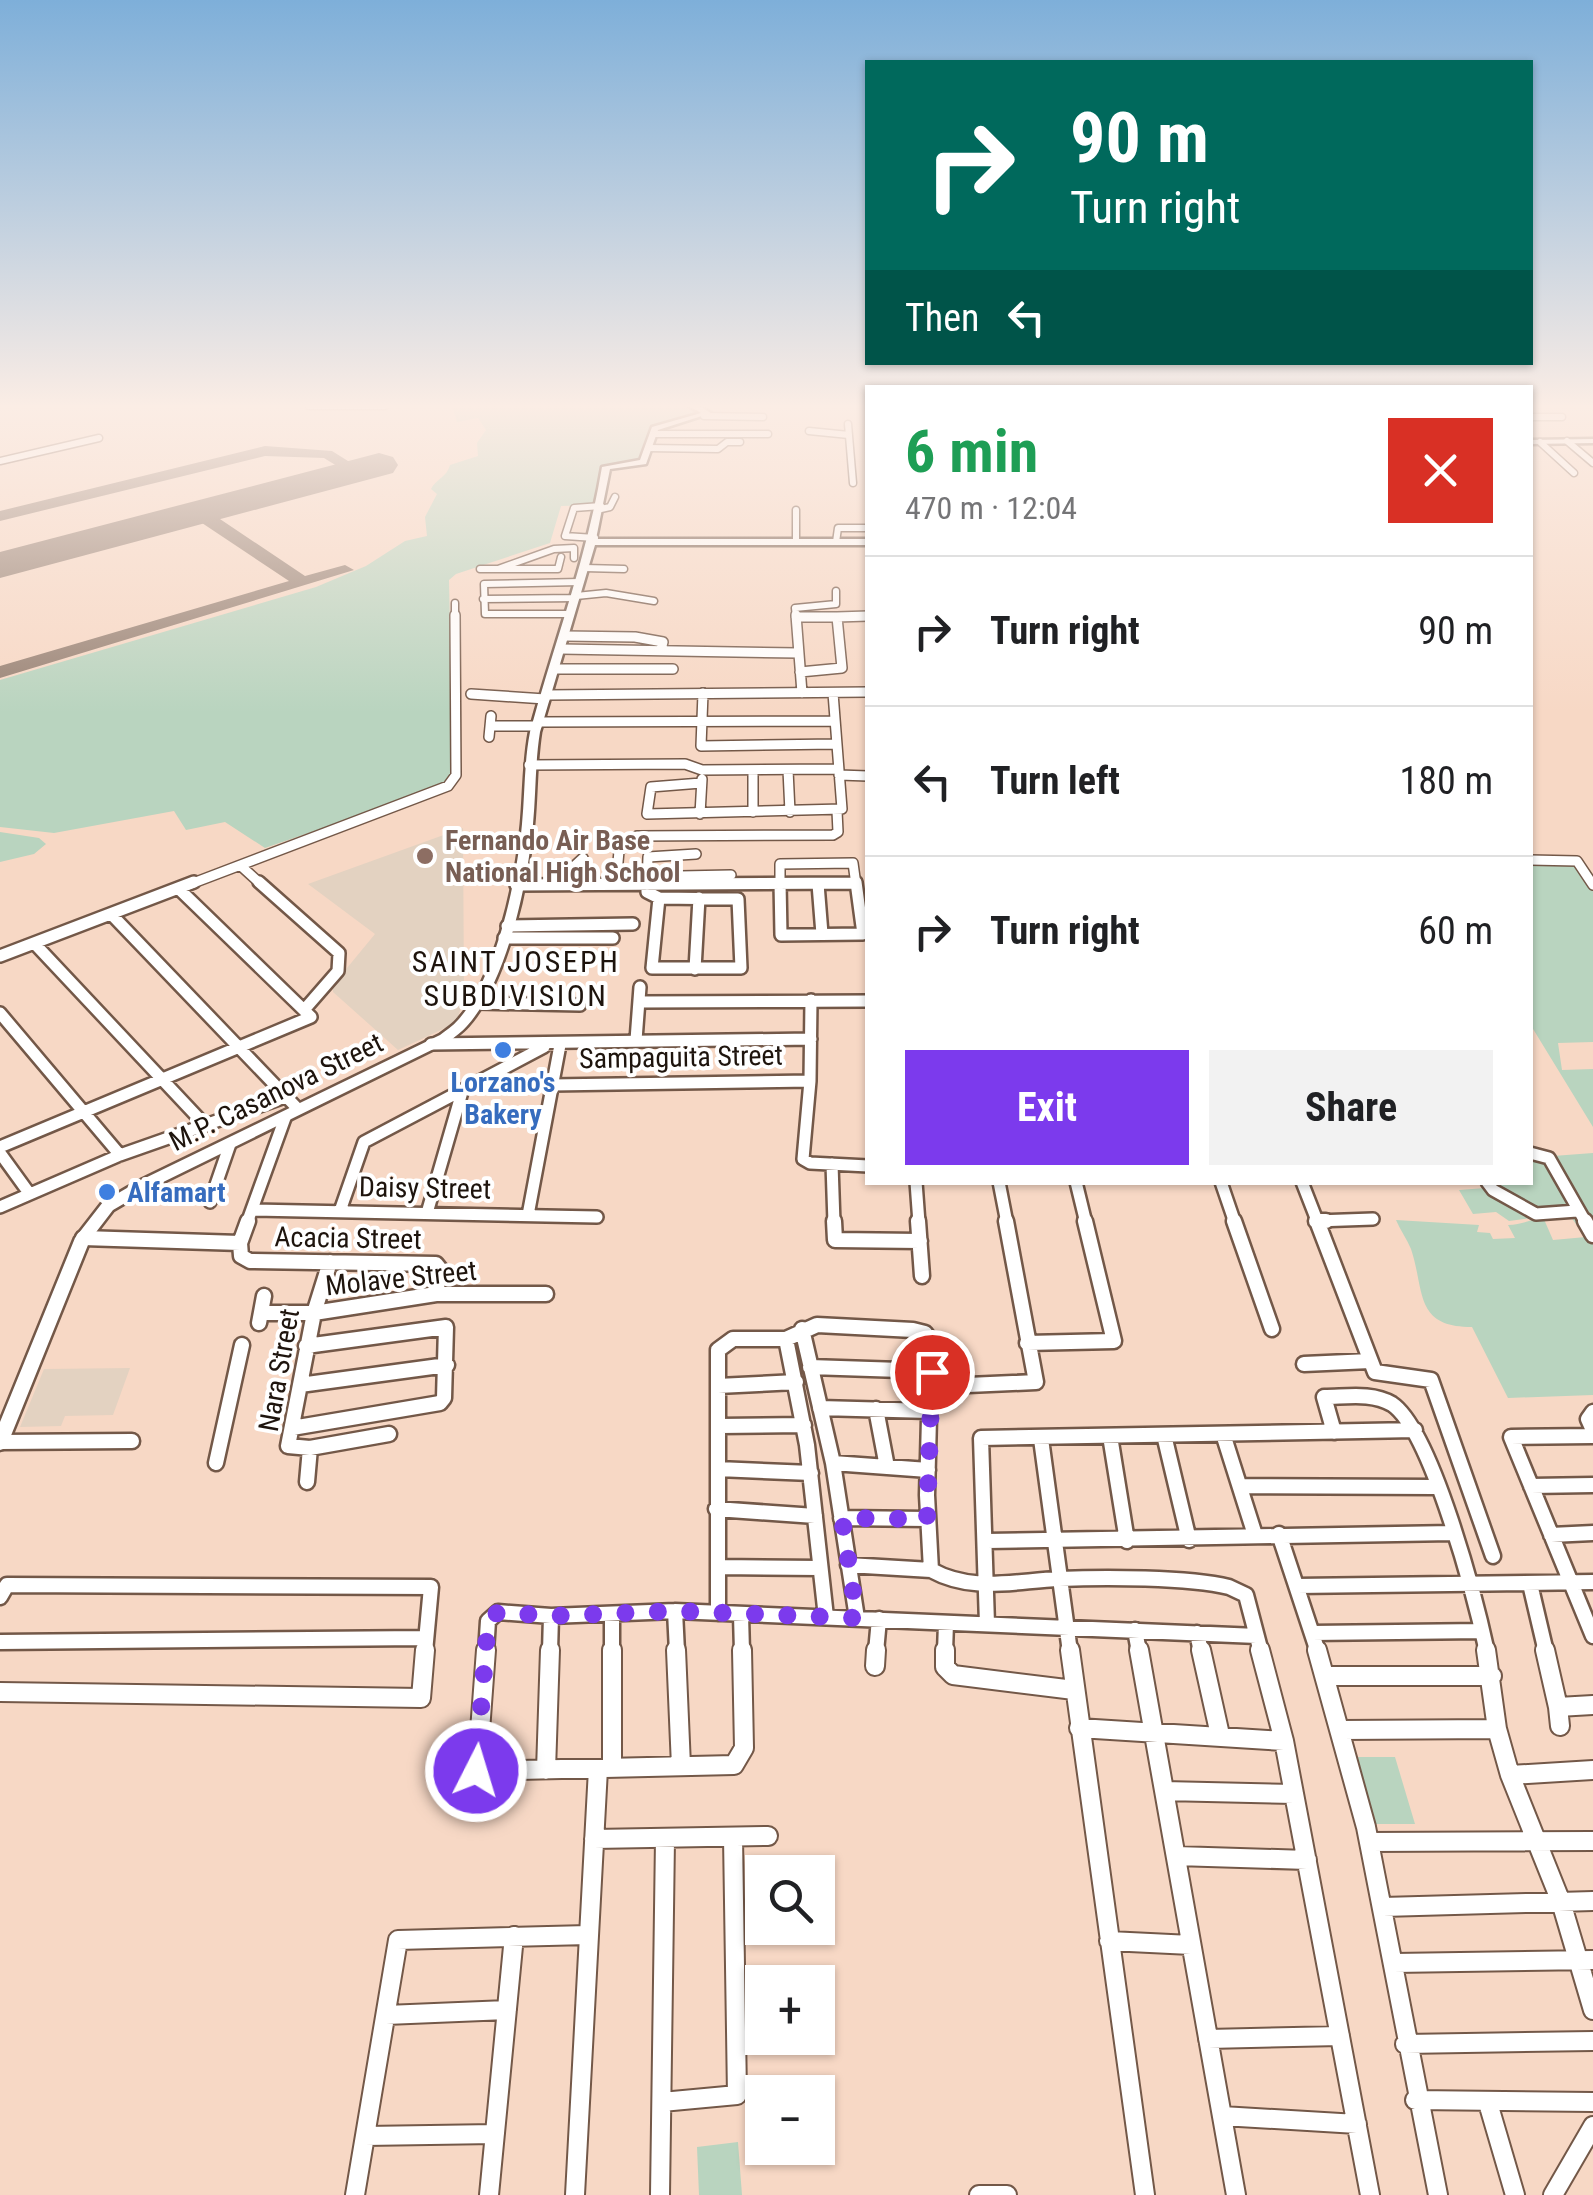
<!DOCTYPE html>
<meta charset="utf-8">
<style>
body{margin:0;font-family:"Roboto Condensed",sans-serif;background:#f2f2f2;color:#202124;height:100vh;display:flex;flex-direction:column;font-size:38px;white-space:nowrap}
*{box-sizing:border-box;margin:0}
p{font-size:32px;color:#757577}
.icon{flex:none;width:55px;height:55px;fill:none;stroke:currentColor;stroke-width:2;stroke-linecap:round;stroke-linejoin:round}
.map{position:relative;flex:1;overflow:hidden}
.side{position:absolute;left:865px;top:385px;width:668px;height:800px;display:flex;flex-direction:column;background:#fff;border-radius:0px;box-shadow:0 2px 8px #0004}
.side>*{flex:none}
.top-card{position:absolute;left:865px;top:60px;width:668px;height:305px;border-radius:0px;box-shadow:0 2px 8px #0004;background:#00695c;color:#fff;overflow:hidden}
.controls{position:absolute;left:745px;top:1855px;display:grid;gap:20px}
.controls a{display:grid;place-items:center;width:90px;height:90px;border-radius:0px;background:#fff;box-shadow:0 2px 8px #0004;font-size:50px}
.pin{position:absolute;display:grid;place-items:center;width:85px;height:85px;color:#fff;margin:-42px;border:5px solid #fff;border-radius:50%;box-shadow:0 2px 10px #0007}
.me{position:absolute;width:110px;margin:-55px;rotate:5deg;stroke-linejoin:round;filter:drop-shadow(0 0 8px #0008)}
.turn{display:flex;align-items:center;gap:35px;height:210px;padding:0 40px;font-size:45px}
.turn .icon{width:130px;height:130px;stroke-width:2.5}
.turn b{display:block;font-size:70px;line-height:85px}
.then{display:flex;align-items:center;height:95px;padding:0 40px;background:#0003;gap:20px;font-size:38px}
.round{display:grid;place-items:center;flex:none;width:105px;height:105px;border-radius:0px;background:#f2f2f2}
.headline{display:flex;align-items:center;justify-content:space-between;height:170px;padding:0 40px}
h1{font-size:60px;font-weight:700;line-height:75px;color:#1e9e55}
.button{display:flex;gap:20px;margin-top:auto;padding:20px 40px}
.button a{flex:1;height:115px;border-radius:0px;background:#7c3aed;color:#fff;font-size:40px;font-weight:700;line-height:115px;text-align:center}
.button a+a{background:#f2f2f2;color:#202124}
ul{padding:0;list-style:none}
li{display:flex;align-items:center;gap:30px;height:150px;padding:0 40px;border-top:2px solid #e0e0e0}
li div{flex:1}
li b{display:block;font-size:38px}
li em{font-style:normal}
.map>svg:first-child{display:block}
.education{fill:#e3d2c1}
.green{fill:#b9d4bf}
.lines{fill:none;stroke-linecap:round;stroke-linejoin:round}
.taxiway{fill:#988274;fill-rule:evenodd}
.runway{fill:#988274;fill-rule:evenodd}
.minor-far4-casing{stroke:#735848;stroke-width:9}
.minor-far3-casing{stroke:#735848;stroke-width:12}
.minor-far2-casing{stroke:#735848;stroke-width:16}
.minor-far1-casing{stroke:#735848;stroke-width:19}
.minor-casing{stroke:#735848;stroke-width:22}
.tertiary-casing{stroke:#735848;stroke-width:5}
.minor-far4{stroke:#fff;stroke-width:6}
.minor-far3{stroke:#fff;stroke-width:9}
.minor-far2{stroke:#fff;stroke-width:11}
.minor-far1{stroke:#fff;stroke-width:14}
.minor{stroke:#fff;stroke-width:18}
.tertiary{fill:#fff;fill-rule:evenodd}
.route{stroke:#7c3aed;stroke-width:18;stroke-dasharray:0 32.4}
.education-dot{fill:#8d6e63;stroke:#fff;stroke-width:4}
.shop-dot{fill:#3f7fe0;stroke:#fff;stroke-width:4}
.labels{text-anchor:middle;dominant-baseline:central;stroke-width:8;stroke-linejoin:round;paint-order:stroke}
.education-label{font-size:28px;font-weight:bold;fill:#785e54;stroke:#fff;text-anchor:start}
.street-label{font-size:28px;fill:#1e140d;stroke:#fff}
.shop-label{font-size:28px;font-weight:bold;fill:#366cbe;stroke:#fff}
.neighbourhood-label{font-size:30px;letter-spacing:2.5px;fill:#1e140d;stroke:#fff}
</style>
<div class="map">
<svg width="1593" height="2195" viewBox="0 0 1593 2195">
<rect width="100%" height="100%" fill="#f7d8c5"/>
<!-- education -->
<path class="education" d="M 463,828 L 464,995 L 458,1018 L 456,1023 L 398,1050 L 333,992 L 333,985 L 375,934 L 308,884 Z
M 130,1368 L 113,1415 L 65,1416 L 61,1426 L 20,1427 L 44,1369 Z"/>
<!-- green -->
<path class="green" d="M 464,406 L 691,406 L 703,411 L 702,415 L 650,428 L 637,462 L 602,465 L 597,505 L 561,506 L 550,543 L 456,574 L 449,580 L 453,773 L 436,789 L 265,848 L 225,822 L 186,830 L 174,811 L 54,833 L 0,827 L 0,680 L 316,587 L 366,566 L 405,541 L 427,536 L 425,517 L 437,494 L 431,489 C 436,479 447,477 450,465 L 478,456 L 477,443 L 486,430 L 478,418 L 457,422 L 453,409 Z
M 0,832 L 39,838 L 46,844 L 34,854 L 0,862 Z
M 1530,861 L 1574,862 L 1593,888 L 1593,1042 L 1558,1043 L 1562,1070 L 1593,1069 L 1593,1127 L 1530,1024 Z
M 1593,1153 L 1593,1227 L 1553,1156 Z
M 1530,1157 L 1547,1165 L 1574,1209 L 1539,1212 L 1493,1186 L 1530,1182 Z
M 1485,1188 L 1532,1218 L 1509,1221 L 1496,1212 L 1473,1214 L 1459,1190 Z
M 1558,1212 L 1576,1216 L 1585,1230 L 1582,1232 L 1570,1216 L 1543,1217 L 1553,1240 L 1586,1237 L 1593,1244 L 1593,1395 L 1508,1398 L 1472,1327 C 1414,1327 1425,1291 1411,1249 C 1407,1239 1400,1230 1396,1220 L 1479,1225 L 1477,1232 L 1490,1233 L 1493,1239 L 1515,1238 L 1508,1225 C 1528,1224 1539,1216 1558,1212 Z
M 1357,1757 L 1395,1757 L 1415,1824 L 1376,1824 Z
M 738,2142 L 742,2195 L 699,2195 L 697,2147 Z"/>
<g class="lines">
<!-- taxiway -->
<path class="taxiway" d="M 265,446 L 332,451 L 364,471 L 350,474 L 324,458 L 265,456 L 0,521 L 0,511 Z
M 202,515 L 214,515 L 305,576 L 345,565 L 354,570 L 0,678 L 0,666 L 289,581 L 202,523 Z"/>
<!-- runway -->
<path class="runway" d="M 379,453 L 393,457 L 398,465 L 393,473 L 0,578 L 0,552 Z"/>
<defs>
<path id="minor-far4" d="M 309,406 L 385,406
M 704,416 L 763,417
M 1530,417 L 1562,417
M 848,424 L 853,483
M 809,431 L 849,435
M 653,434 L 768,434
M 1567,441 L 1593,463
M 1540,442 L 1574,473
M 648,448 L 718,449 L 727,442 L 740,442
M 0,461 L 99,438
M 601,509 L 610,507 L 615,497
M 796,510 L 796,542
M 595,538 L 565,536 L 574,508 L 601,506
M 836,542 L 838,528 L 868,528
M 585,568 L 624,569
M 480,569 L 558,569 L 561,557
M 498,569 L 554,549 L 574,548 L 574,558
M 576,596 L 606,593 L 654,601
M 483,599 L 576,598
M 455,603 L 455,618
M 571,614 L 485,614 L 484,584 L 580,582
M 796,617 L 837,618
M 837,617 L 868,616
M 796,618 L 795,608 L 836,604 L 836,591"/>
<path id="minor-far3" d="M 796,615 L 802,693
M 796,617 L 837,617 L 842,668 L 800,672
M 837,617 L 868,616
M 565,636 L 635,637 L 663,642 L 661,650
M 561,649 L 798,653
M 555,669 L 673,669
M 703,693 L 701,746 L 836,744
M 471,694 L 545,699
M 547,695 L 868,692
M 538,722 L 834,721
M 490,726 L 537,726
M 489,737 L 491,716
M 529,765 L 685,764 L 702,770 L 838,769
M 753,770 L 753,812
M 788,770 L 790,812
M 839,775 L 868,776
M 701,783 L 651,787 L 647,814 L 842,809 L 833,693
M 700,814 L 702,779
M 1530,860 L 1577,861 L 1593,885
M 241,866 L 262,885
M 566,884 L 570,870 L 583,858
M 616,884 L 619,851 L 637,836 L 833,835 L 838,832 L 837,811
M 675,884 L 680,876 L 731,875
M 188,885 L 448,786 L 456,775 L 455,615
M 559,885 L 856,883
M 647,885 L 648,857 L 696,854
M 780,885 L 780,864 L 853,863 L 856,885"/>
<path id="minor-far2" d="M 259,882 L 339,953 L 338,971 L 304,1010
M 647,882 L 647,892 L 659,898
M 780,882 L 781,935 L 863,934 L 856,882
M 818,884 L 822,934
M 516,885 L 856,883
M 659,898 L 738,899 L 741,968 L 652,968 Z
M 112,915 L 297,1108
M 507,926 L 633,924
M 504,938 L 613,938
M 35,944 L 205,1125
M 0,956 L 194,882
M 695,969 L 699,898
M 811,1000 L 810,1081 L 803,1159 L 810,1163 L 868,1166
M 639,1002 L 868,1001
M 476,1003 L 580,1005
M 0,1013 L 120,1155
M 636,1040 L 640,987
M 431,1044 L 811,1039
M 552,1085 L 810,1081
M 0,1147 L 311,1017 L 179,889
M 0,1153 L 29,1193
M 1530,1153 L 1549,1158 L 1586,1223
M 832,1164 L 834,1223
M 916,1182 L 919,1223
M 999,1182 L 1007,1223
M 1076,1182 L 1086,1223
M 1221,1182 L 1235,1223
M 1302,1182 L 1318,1223
M 1487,1182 L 1493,1190 L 1536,1214 L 1577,1211
M 210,1202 L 230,1144
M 0,1207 L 120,1155 L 285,1097
M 253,1210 L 597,1217
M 340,1211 L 364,1142 L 544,1047
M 427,1213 L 462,1092
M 528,1215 L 560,1045
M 1316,1221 L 1373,1219
M 247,1223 L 285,1118"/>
<path id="minor-far1" d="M 834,1221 L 835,1240 L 920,1241
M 918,1221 L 922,1276
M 1234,1221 L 1272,1329
M 1316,1221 L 1326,1221
M 1317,1221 L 1375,1372 L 1431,1380 L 1493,1556
M 1585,1221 L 1593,1235
M 83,1238 L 240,1243
M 240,1243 L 241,1256 L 250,1261 L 436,1264 L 440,1269 L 436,1294
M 240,1243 L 248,1221
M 330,1262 L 314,1313 L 288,1446 L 310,1448 L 389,1434
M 261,1313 L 314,1313 L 436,1294 L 546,1294
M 259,1323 L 264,1296
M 802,1329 L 833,1463 L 857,1618
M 786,1339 L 807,1445 L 826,1617
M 1027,1343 L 1114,1341 L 1085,1221
M 1304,1364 L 1370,1361
M 810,1367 L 931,1371
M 300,1385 L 447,1365
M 968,1385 L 1036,1382 L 1006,1221
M 718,1386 L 796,1382
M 820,1408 L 930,1411
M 876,1409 L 887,1467
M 1593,1412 L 1588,1419 L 1593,1430
M 720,1426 L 804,1425
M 292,1428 L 440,1403 L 444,1398 L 446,1327 L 306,1346
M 1334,1432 L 1324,1397 C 1346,1397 1372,1392 1392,1404 C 1432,1431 1476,1601 1487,1652
M 1223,1434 L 1255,1535
M 1164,1435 L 1189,1540
M 1110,1436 L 1127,1541
M 1593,1436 L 1511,1437 L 1593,1636
M 1041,1439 L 1070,1652
M 0,1442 L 132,1441
M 216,1463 L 242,1345
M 833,1463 L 928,1470
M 718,1469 L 811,1473
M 307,1482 L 310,1448
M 1240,1486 L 1435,1487
M 1531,1486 L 1593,1485
M 716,1509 L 815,1516
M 841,1518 L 927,1519
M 1279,1534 L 1318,1652
M 1551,1535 L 1593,1533
M 987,1541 L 1452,1533
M 848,1565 L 931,1570
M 718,1567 L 820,1568
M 1530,1584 L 1546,1652
M 1297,1586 L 1593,1582
M 0,1597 L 7,1585 L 431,1587 L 425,1652
M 675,1611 L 677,1652
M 718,1613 L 718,1350 L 733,1339 L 786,1339 L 817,1325 L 913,1330 L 925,1333 L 931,1341 L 927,1495 L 931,1570 C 973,1593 1014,1581 1059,1579 C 1103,1577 1188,1577 1229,1587 L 1246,1595 L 1261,1652
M 612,1614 L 612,1652
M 741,1615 L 742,1652
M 987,1624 L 981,1438 L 1415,1430
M 1135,1630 L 1139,1652
M 1197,1633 L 1201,1652
M 1312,1633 L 1482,1631
M 0,1642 L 423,1638
M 486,1652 L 488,1621 L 498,1612 L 551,1616 L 675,1611 L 1257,1636
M 550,1652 L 551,1616
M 876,1652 L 879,1619
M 945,1652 L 946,1623"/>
<path id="minor" d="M 486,1650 L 477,1771 L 734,1765 L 744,1748 L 742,1650
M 612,1650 L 612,1768
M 676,1650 L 681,1766
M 945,1650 L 945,1667 L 953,1675 L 1074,1690
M 1070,1650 L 1145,2195
M 1139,1650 L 1236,2195
M 1201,1650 L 1220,1735
M 1260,1650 L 1284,1741 L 1370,2195
M 1317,1650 L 1366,1827 L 1438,2195
M 1486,1650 L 1497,1729 L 1510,1775 L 1561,1902 L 1593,2010
M 1545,1650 L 1558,1707 L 1593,1705
M 875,1666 L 876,1650
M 1327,1676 L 1492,1676
M 0,1692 L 421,1698 L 425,1650
M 1558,1707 L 1560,1726
M 1079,1728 L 1284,1741
M 1341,1730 L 1497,1729
M 546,1770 L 550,1650
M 1510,1775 L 1593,1770
M 1164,1791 L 1294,1794
M 594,1839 L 768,1836
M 1369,1842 L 1593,1841
M 1176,1856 L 1307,1860
M 1383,1907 L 1593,1901
M 1109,1941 L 1191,1945
M 1394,1963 L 1593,1960
M 386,2015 L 507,2010
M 1208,2039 L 1340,2036
M 1405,2044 L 1593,2041
M 1415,2100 L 1593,2102
M 662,2102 L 737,2095 L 733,1837
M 1488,2103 L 1515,2195
M 1222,2116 L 1357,2124
M 365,2136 L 495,2134
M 355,2195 L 398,1940 L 588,1935
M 489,2195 L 514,1936
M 575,2195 L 598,1769
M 660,2195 L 665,1839
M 979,2195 L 1007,2195
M 1553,2195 L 1593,2126"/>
<path id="tertiary" d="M 689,406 L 699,406 L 711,413 L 658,430 L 646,464 L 610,469 L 596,539 L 868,539 L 868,545 L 595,545 L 540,732 C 535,763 536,793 533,824 C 528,882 507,982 467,1026 C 462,1032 455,1036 450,1041 L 149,1189 L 113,1210 L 90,1240 L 8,1443 L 6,1448 L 0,1450 L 0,1422 L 75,1238 L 103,1202 L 139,1181 L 440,1035 C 446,1030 453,1026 458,1020 C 496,979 517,879 522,824 C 525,793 524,763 530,732 C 554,643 587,558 602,467 L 640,460 L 652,427 L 701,413 Z
M 1593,439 L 1593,443 L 1530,444 L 1530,440 Z"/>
</defs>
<!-- minor-far4 casing -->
<use href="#minor-far4" class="minor-far4-casing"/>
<!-- minor-far3 casing -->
<use href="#minor-far3" class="minor-far3-casing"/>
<!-- minor-far2 casing -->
<use href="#minor-far2" class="minor-far2-casing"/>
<!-- minor-far1 casing -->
<use href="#minor-far1" class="minor-far1-casing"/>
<!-- minor casing -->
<use href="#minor" class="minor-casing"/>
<!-- tertiary casing -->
<use href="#tertiary" class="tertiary-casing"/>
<!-- minor-far4 -->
<use href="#minor-far4" class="minor-far4"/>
<!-- minor-far3 -->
<use href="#minor-far3" class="minor-far3"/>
<!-- minor-far2 -->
<use href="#minor-far2" class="minor-far2"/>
<!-- minor-far1 -->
<use href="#minor-far1" class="minor-far1"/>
<!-- minor -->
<use href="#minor" class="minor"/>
<!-- tertiary -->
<use href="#tertiary" class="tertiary"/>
</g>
<!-- sky -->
<linearGradient id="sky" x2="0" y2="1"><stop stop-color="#7eafd9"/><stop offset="0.57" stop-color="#fbede5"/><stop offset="1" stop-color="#fbede5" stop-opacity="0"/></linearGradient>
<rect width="1593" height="713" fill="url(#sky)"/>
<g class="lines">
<!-- route -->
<path class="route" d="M 476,1771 L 488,1621 L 498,1612 L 550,1616 L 675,1611 L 857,1618 L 842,1518 L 927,1519 L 932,1372"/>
</g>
<!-- markers -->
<circle class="education-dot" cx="425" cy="856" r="10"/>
<g class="shop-dot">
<circle cx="503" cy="1050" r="10"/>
<circle cx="107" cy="1192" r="10"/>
</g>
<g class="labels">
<!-- education labels -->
<g class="education-label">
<text x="445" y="840">Fernando Air Base<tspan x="445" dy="32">National High School</tspan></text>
</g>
<!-- street labels -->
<g class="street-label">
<text transform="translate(681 1057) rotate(-1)">Sampaguita Street</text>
<text transform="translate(276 1092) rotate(-26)">M.P. Casanova Street</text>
<text transform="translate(425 1188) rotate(1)">Daisy Street</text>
<text transform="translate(348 1238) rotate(1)">Acacia Street</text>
<text transform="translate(401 1278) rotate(-6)">Molave Street</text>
<text transform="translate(279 1370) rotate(-80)">Nara Street</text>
</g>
<!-- shop labels -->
<g class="shop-label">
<text x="503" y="1082">Lorzano's<tspan x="503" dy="32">Bakery</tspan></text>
<text x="127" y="1192" text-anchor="start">Alfamart</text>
</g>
<!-- neighbourhood labels -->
<g class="neighbourhood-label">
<text x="516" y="961">SAINT JOSEPH<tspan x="516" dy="34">SUBDIVISION</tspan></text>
</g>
</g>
</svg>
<div class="controls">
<a><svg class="icon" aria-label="search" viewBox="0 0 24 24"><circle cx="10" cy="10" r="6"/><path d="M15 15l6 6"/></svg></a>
<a>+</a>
<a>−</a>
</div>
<div class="pin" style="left:932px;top:1372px;background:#d93025"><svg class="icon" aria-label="arrive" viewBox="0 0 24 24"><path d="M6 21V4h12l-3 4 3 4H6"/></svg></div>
<svg class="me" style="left:476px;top:1771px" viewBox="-20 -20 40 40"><circle r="17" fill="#7c3aed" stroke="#fff" stroke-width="3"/><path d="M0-11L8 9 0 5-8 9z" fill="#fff"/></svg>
<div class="top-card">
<div class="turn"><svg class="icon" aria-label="right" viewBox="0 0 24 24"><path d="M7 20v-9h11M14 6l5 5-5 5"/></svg><div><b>90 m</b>Turn right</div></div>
<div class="then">Then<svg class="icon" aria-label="left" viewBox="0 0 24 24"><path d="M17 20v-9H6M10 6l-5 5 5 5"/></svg></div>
</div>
<section class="side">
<div class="headline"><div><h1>6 min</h1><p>470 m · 12:04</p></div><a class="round" style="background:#d93025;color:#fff"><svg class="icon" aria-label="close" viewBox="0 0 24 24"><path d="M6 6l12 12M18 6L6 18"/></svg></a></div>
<ul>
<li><svg class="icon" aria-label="right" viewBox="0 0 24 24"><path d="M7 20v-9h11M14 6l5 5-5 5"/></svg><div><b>Turn right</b></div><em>90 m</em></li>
<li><svg class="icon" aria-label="left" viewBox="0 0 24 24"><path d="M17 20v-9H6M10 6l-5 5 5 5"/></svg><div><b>Turn left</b></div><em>180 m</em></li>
<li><svg class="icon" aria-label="right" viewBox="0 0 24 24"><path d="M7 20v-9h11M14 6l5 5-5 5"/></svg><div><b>Turn right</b></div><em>60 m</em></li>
</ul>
<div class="button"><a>Exit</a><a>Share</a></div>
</section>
</div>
